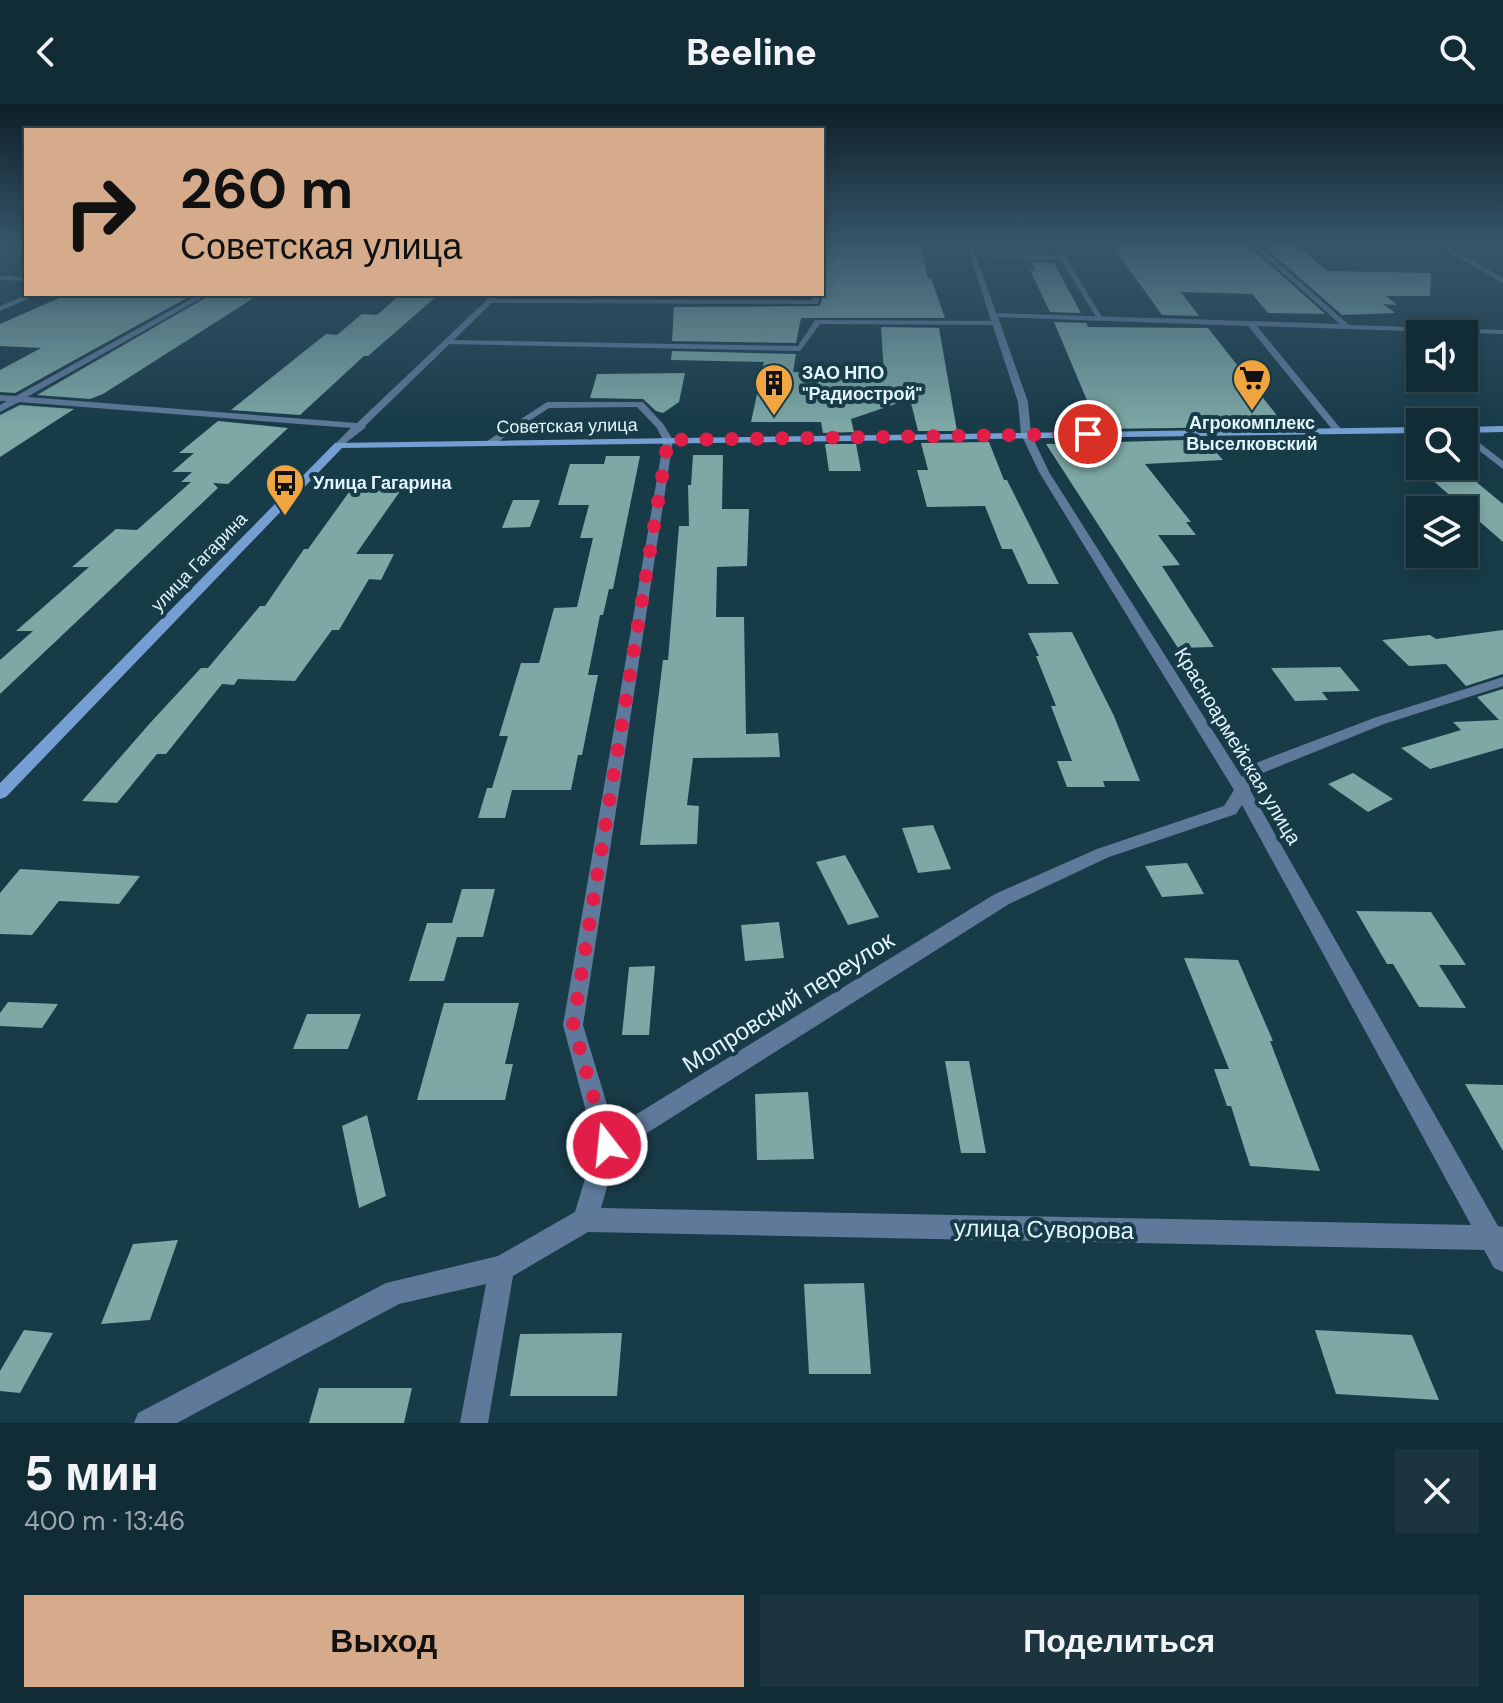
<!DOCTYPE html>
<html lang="ru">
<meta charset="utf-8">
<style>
body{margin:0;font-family:"DM Sans",sans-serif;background:#1b343e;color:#f1f3f6;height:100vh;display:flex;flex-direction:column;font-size:30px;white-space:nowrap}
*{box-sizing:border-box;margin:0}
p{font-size:26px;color:#9ca7ad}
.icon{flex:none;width:44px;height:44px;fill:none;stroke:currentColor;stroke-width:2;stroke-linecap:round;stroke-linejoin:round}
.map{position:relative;height:1319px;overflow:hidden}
.sheet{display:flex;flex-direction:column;background:#122c36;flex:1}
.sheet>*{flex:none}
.top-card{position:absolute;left:24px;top:24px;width:800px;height:168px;border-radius:0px;box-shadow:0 4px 12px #0003,0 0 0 2px #314851;background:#d6ab8b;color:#111;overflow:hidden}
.fabs{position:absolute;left:1406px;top:216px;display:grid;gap:16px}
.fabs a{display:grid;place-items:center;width:72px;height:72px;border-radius:0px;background:#122c36;box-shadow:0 4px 12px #0003,0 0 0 2px #314851;font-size:40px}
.pin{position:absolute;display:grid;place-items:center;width:68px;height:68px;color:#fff;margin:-34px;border:4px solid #fff;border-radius:50%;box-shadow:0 2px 8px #0007}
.me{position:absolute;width:88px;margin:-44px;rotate:344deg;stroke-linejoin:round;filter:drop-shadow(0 0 6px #0008)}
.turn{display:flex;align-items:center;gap:28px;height:168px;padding:0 24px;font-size:36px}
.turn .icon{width:104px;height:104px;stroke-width:2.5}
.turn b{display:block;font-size:56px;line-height:68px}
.round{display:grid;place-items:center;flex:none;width:84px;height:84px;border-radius:0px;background:#1b343e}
.overview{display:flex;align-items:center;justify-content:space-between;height:136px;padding:0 24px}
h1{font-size:48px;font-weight:800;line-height:60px}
.action{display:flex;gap:16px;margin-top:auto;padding:16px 24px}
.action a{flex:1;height:92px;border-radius:0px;background:#d6ab8b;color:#111;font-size:32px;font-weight:800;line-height:92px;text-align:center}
.action a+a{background:#1b343e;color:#f1f3f6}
header{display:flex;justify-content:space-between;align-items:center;height:104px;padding:0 24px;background:#122c36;font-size:36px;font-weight:800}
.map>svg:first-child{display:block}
.building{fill:#7da8a6}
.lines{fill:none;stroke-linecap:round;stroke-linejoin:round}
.lane{fill:#5f799a;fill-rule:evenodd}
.street{fill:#5f799a;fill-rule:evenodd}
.secondary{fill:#759ed3;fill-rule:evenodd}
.route{stroke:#e11d48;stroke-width:14;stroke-dasharray:0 25.2}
.labels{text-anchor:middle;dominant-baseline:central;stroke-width:8;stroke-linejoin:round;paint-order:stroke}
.far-poi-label{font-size:18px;font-weight:bold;fill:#e2f5fd;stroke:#183b48;text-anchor:start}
.far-street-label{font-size:18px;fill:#e2f5fd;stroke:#183b48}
.street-label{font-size:20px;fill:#e2f5fd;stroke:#183b48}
.near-street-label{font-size:24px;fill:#e2f5fd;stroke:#183b48}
</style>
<header><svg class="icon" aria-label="back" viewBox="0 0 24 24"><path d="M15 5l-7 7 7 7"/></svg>Beeline<svg class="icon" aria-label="search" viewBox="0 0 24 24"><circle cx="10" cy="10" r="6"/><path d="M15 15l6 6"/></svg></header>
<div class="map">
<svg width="1503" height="1319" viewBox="0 0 1503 1319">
<rect width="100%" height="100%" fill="#183b48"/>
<!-- building -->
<path class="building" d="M 822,140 L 920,140 L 928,174 L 931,174 L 945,214 L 801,214 L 796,239 L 672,237 L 674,203 L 820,202 L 823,191 Z
M 1111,140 L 1247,140 L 1325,210 L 1268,209 L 1252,190 L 1181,188 L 1199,212 L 1162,211 Z
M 1261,140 L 1296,140 L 1327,167 L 1431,169 L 1430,192 L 1386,192 L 1397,201 L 1383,200 L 1395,209 L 1342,211 Z
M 1032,158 L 1054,159 L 1081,209 L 1050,208 L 1030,166 L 1035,167 Z
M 156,190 L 194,190 L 15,289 L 0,288 L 0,266 L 41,244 L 0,242 L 0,220 L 66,191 L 156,194 Z
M 212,190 L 260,190 L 103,290 L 90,295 L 37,291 Z
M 401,190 L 438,191 L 368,252 L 364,252 L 300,311 L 231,306 L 326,230 L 337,231 L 362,210 L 377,211 Z
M 674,190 L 809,190 L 809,193 L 674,193 Z
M 1054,218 L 1086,219 L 1088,223 L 1208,224 L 1279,314 L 1240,315 L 1246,323 L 1099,325 Z
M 881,223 L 948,224 L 939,224 L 957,327 L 918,327 L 910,295 L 851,315 L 854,328 L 823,329 L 821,318 L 751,318 L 764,258 L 671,256 L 672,247 L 796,250 L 793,268 L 884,271 Z
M 685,269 L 679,298 L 663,309 L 656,307 L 643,295 L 590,294 L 597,270 Z
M 20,301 L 74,305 L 0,353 L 0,311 Z
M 218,317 L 288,324 L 228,380 L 213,379 L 218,384 L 0,590 L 0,556 L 33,527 L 16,527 L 89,463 L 72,463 L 116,425 L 137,426 L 191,378 L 181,378 L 192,368 L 172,368 L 194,349 L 179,349 Z
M 1256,334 L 1267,348 L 1215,347 L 1223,356 L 1145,360 L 1191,418 L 1186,418 L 1196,431 L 1158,431 L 1180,461 L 1162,462 L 1214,543 L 1178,544 L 1046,340 Z
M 989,338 L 1004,376 L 1007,376 L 1059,480 L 1028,480 L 1012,445 L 1002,445 L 985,402 L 927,403 L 917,366 L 928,366 L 921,339 Z
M 825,340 L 856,340 L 861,367 L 829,367 Z
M 693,351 L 723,351 L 722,405 L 749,405 L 747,462 L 717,463 L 716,513 L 744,513 L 746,630 L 778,629 L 780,653 L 693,654 L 687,701 L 699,702 L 697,740 L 640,741 L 663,556 L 668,556 L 679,422 L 689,422 L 688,381 L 691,381 Z
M 606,352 L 640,352 L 613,485 L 609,485 L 603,511 L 600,511 L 588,571 L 598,571 L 582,651 L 578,651 L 571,686 L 512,686 L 505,714 L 478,714 L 487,684 L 492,684 L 508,632 L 499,632 L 521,559 L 539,559 L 554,504 L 577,503 L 593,434 L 580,434 L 589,401 L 558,401 L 570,360 L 604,360 Z
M 1422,367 L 1463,367 L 1503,400 L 1503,438 Z
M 403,383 L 356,450 L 394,450 L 381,476 L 369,475 L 339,526 L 332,526 L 295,577 L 238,575 L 234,581 L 222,580 L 166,650 L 157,650 L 117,699 L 82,697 L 151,618 L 201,564 L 208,564 L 260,502 L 265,502 L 304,445 L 308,445 L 352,384 Z
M 513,396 L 540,396 L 530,423 L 502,424 Z
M 1503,526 L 1503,570 L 1466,582 L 1446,560 L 1409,562 L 1382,536 L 1430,531 L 1436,535 Z
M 1072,528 L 1114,612 L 1140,677 L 1103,677 L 1105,683 L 1067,683 L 1057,657 L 1072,657 L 1051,602 L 1056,602 L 1036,552 L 1039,552 L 1028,529 Z
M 1340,563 L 1360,587 L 1322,588 L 1328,596 L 1295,597 L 1271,564 Z
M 1503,585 L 1503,644 L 1430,665 L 1401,644 L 1461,626 L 1453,618 L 1499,616 L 1477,593 Z
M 1353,669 L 1393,695 L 1368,708 L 1328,680 Z
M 933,721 L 951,765 L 918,769 L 902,724 Z
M 845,751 L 879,813 L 848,821 L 816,758 Z
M 1187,759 L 1204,790 L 1162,793 L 1145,762 Z
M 20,765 L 140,772 L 119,800 L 59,797 L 32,831 L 0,830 L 0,789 Z
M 462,785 L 495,785 L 483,833 L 457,833 L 444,877 L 409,877 L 427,819 L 452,819 Z
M 1356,807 L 1431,808 L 1466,861 L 1439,861 L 1466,904 L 1419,903 L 1393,860 L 1387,860 Z
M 779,818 L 784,854 L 745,857 L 741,821 Z
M 1184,854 L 1238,856 L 1273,937 L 1270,937 L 1320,1067 L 1250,1062 L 1231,1002 L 1227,1002 L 1214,965 L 1229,965 Z
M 655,862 L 649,931 L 622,931 L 629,863 Z
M 8,898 L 58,900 L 42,924 L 0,922 L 0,909 Z
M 444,899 L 519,899 L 505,960 L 513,960 L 505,996 L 417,996 Z
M 307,910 L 361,910 L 348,945 L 293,945 Z
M 945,957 L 969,957 L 986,1049 L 961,1049 Z
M 1465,980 L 1503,981 L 1503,1047 Z
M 808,988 L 814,1055 L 757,1056 L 755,990 Z
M 367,1011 L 386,1092 L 359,1104 L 342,1022 Z
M 178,1136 L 150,1216 L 101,1220 L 133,1140 Z
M 864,1179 L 871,1270 L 809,1270 L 804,1180 Z
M 24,1226 L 53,1229 L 20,1289 L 0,1287 L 0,1267 Z
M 1315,1226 L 1412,1231 L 1439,1296 L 1336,1290 Z
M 622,1229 L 617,1292 L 510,1292 L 520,1230 Z
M 319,1284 L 412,1284 L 404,1319 L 309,1319 Z"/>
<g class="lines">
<!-- lane -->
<path class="lane" d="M 1051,140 L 1057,140 L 1104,216 L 1098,216 L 1061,156 L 970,153 L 1058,152 Z
M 812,190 L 820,190 L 818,200 L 490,199 L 486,197 L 490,195 L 812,196 Z
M 815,216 L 996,217 L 1000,219 L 996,221 L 820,220 L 800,247 L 448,240 L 444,238 L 448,236 L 798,242 Z
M 547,298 L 643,298 L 664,321 L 673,336 L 664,338 L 657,324 L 637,303 L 549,304 L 493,341 L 484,339 Z"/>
<!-- street -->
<path class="street" d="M 966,140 L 972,140 L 996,209 L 1340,220 L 1250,140 L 1257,140 L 1349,221 L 1503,226 L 1503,230 L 1257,222 L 1341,325 L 1343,327 L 1338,330 L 1335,329 L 1248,222 L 998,213 L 1028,298 L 1031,330 L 1049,368 L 1242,673 L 1248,662 L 1374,614 L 1503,573 L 1503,582 L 1384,620 L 1260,670 L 1250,686 L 1498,1122 L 1503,1123 L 1503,1168 L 1494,1164 L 1484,1146 L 588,1128 L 513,1172 L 488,1319 L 460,1319 L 486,1180 L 399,1200 L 177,1319 L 134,1319 L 138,1309 L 386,1179 L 498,1152 L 575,1108 L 595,1041 L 563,921 L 664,334 L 673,336 L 583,921 L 614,1024 L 995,790 L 1097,745 L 1224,702 L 1234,686 L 1039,368 L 1021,330 L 1018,298 ZM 1242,701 L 1471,1121 L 601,1104 L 617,1048 L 1009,800 L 1109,753 L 1236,710 Z
M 1435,140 L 1442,140 L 1503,174 L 1503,179 Z
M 0,172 L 26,173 L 26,177 L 0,176 Z
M 29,190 L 39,190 L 0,207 L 0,202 Z
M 200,190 L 209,190 L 27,293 L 357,319 L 493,190 L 501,190 L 366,321 L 365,324 L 339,344 L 334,341 L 351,324 L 19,298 L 0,308 L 0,301 L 7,297 L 0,297 L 0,291 L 16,292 Z
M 1464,327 L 1503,357 L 1503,365 L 1464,335 Z"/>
<!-- secondary -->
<path class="secondary" d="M 1503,322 L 1503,328 L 1464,329 L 1464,323 Z
M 1420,323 L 1420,329 L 342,344 L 6,693 L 0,695 L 0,679 L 335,339 Z"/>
</g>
<!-- sky -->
<linearGradient id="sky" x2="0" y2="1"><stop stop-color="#0d2028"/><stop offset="0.43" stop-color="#37556a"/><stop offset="1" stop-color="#37556a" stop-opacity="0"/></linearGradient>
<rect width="1503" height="324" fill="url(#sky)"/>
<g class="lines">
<!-- route -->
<path class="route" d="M 607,1041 L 573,921 L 668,336 L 1088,330"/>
</g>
<!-- icons -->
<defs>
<symbol id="supermarket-pin" viewBox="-11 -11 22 30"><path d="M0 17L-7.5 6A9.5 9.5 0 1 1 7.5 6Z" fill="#f1a540" stroke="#183b48"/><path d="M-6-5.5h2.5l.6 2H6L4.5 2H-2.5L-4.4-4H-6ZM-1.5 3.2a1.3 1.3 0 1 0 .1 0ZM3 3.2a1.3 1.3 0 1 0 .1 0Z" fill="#111"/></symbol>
<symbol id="building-pin" viewBox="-11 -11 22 30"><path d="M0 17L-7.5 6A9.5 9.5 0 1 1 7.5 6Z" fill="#f1a540" stroke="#183b48"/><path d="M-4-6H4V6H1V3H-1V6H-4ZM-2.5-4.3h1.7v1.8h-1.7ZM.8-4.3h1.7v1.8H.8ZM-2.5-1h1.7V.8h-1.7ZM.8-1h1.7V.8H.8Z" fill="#111"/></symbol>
<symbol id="bus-pin" viewBox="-11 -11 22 30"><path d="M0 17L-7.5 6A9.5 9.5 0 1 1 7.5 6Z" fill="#f1a540" stroke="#183b48"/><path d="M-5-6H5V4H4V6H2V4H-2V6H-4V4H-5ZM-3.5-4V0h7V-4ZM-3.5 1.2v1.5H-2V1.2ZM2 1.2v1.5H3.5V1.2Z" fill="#111"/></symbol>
</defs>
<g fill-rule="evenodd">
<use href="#supermarket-pin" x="1230" y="252" width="44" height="60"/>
<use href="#building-pin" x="752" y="257" width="44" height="60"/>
<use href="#bus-pin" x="263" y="357" width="44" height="60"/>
</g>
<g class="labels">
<!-- far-poi labels -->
<g class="far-poi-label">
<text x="802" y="269">ЗАО НПО<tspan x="802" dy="21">"Радиострой"</tspan></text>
<text x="1252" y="319" text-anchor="middle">Агрокомплекс<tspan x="1252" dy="21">Выселковский</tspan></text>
<text x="313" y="379">Улица Гагарина</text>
</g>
<!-- far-street labels -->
<g class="far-street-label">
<text transform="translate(567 322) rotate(-1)">Советская улица</text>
<text transform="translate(199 458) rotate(-46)">улица Гагарина</text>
</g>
<!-- street labels -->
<g class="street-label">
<text transform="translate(1238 642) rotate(59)">Красноармейская улица</text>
</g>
<!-- near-street labels -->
<g class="near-street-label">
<text transform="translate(788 898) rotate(-32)">Мопровский переулок</text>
<text transform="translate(1044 1125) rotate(1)">улица Суворова</text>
</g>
</g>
</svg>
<div class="fabs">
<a><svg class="icon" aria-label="sound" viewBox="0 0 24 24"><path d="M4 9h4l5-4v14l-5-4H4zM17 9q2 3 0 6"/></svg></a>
<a><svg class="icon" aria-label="search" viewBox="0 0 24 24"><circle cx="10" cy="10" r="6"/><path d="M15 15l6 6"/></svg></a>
<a><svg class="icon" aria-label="layers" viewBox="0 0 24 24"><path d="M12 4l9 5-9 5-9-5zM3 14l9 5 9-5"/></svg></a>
</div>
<div class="pin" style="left:1088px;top:330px;background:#d93025"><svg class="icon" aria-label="arrive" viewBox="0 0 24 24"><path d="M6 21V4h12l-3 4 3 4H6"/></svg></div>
<svg class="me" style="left:607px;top:1041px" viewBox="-20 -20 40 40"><circle r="17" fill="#e11d48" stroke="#fff" stroke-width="3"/><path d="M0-11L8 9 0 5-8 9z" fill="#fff"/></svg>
<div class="top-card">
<div class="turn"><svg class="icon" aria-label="right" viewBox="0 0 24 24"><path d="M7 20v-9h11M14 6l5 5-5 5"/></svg><div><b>260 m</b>Советская улица</div></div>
</div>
</div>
<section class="sheet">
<div class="overview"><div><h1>5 мин</h1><p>400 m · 13:46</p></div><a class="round"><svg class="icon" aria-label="close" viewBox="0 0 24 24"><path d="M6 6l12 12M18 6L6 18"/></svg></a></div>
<div class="action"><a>Выход</a><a>Поделиться</a></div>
</section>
